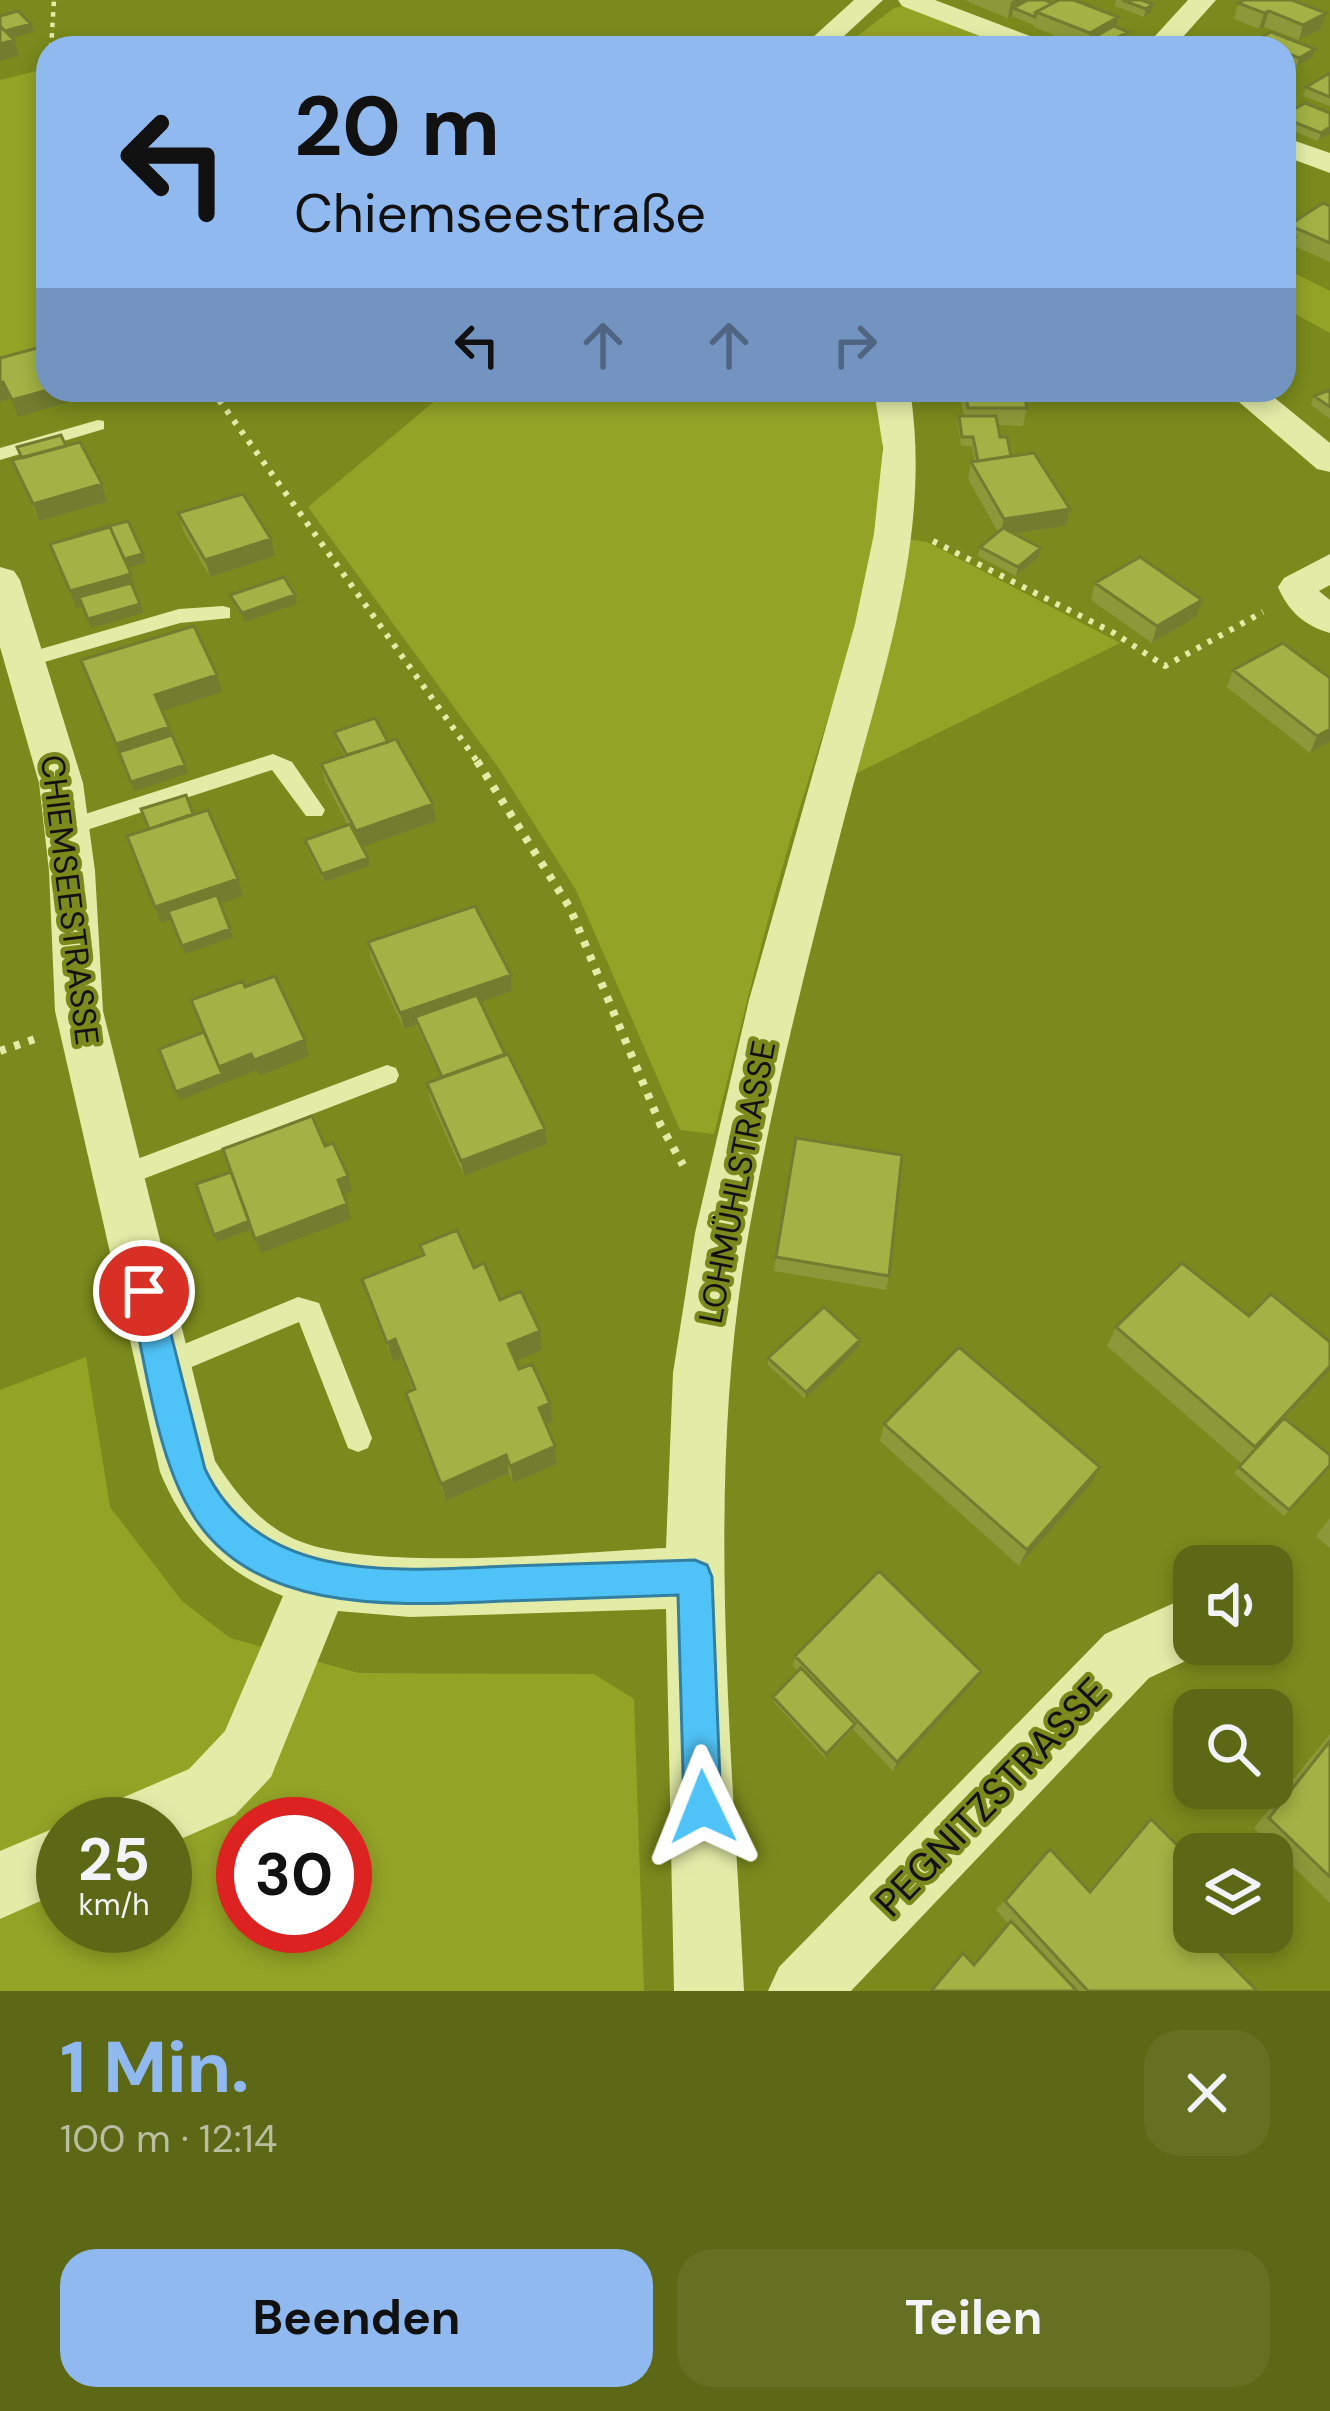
<!DOCTYPE html>
<html lang="de">
<meta charset="utf-8">
<style>
body{margin:0;font-family:"DM Sans",sans-serif;background:#657022;color:#f1f3f6;height:100vh;display:flex;flex-direction:column;font-size:45px;white-space:nowrap}
*{box-sizing:border-box;margin:0}
p{font-size:39px;color:#b8bea0}
.icon{flex:none;width:66px;height:66px;fill:none;stroke:currentColor;stroke-width:2;stroke-linecap:round;stroke-linejoin:round}
.map{position:relative;height:1991px;overflow:hidden}
.panel{display:flex;flex-direction:column;background:#5c6815;flex:1}
.panel>*{flex:none}
.hud{position:absolute;left:36px;top:36px;width:1260px;height:366px;border-radius:36px;box-shadow:0 6px 18px #0003;background:#90b9f0;color:#111;overflow:hidden}
.controls{position:absolute;left:1173px;top:1545px;display:grid;gap:24px}
.controls a{display:grid;place-items:center;width:120px;height:120px;border-radius:24px;background:#5c6815;box-shadow:0 6px 18px #0003;font-size:60px}
.speed{position:absolute;left:36px;top:1797px;display:flex;gap:24px;font-size:60px;font-weight:700;text-align:center}
.speed>*{display:grid;place-content:center;width:156px;height:156px;border-radius:50%;background:#5c6815;box-shadow:0 6px 18px #0003;line-height:1}
.speed small{font-size:30px;font-weight:400}
.speed .limit{border:18px solid #d22;background:#fff;color:#111}
.pin{position:absolute;display:grid;place-items:center;width:102px;height:102px;color:#fff;margin:-51px;border:6px solid #fff;border-radius:50%;box-shadow:0 3px 12px #0007}
.me{position:absolute;width:132px;margin:-66px;rotate:358deg;stroke-linejoin:round;filter:drop-shadow(0 0 9px #0008)}
.turn{display:flex;align-items:center;gap:42px;height:252px;padding:0 60px;font-size:54px}
.turn .icon{width:156px;height:156px;stroke-width:2.5}
.turn b{display:block;font-size:84px;line-height:102px}
.lanes{display:flex;align-items:center;height:114px;padding:0 60px;background:#0003;justify-content:center;gap:60px;direction:ltr}
.lanes .off{opacity:.35}
.round{display:grid;place-items:center;flex:none;width:126px;height:126px;border-radius:36px;background:#657022}
.head{display:flex;align-items:center;justify-content:space-between;height:204px;padding:0 60px}
h1{font-size:72px;font-weight:700;line-height:90px;color:#90b9f0}
.button{display:flex;gap:24px;margin-top:auto;padding:24px 60px}
.button a{flex:1;height:138px;border-radius:36px;background:#90b9f0;color:#111;font-size:48px;font-weight:700;line-height:138px;text-align:center}
.button a+a{background:#657022;color:#f1f3f6}
.map>svg:first-child{display:block}
.green{fill:#93a326;fill-rule:evenodd}
.lines{fill:none;stroke-linecap:round;stroke-linejoin:round}
.path-far2{stroke:#e3eca7;stroke-width:4.5;stroke-dasharray:4.5 6;stroke-linecap:butt}
.path-far1{stroke:#e3eca7;stroke-width:6;stroke-dasharray:4.5 8;stroke-linecap:butt}
.path{stroke:#e3eca7;stroke-width:8;stroke-dasharray:6 9;stroke-linecap:butt}
.service{fill:#e3eca7;fill-rule:evenodd}
.minor{fill:#e3eca7;fill-rule:evenodd}
.wall{fill:#8c993a}
.shaded-wall{fill:#727d30}
.building{fill:#a3b244;stroke:#727d30;stroke-width:3}
.route{fill:#4fc3f7;stroke:#337fa1;stroke-width:3}
.labels{text-anchor:middle;dominant-baseline:central;stroke-width:9;stroke-linejoin:round;paint-order:stroke}
.street-label{font-size:33px;fill:#111;stroke:#7a8a1c}
.near-street-label{font-size:39px;fill:#111;stroke:#7a8a1c}
</style>
<div class="map">
<svg width="1330" height="1991" viewBox="0 0 1330 1991">
<rect width="100%" height="100%" fill="#7a8a1c"/>
<!-- green -->
<path class="green" d="M 904,6 L 1020,48 L 842,48 L 894,8 Z
M 41,70 L 48,121 L 48,345 L 0,359 L 0,80 Z
M 1284,268 L 1330,291 L 1330,333 L 1284,308 Z
M 448,390 L 876,390 C 904,519 829,706 792,834 C 763,933 739,1034 714,1134 L 680,1130 L 576,890 L 500,770 L 308,507 Z
M 907,539 L 927,542 L 1120,643 L 849,777 Z
M 86,1357 L 110,1507 L 182,1601 L 230,1638 L 359,1673 L 594,1674 L 634,1699 L 644,1991 L 0,1991 L 0,1390 ZM 63,1824 L 165,1824 L 165,1926 L 63,1926 ZM 243,1824 L 345,1824 L 345,1926 L 243,1926 Z"/>
<g class="lines">
<!-- path-far2 -->
<path class="path-far2" d="M 51,48 L 54,0"/>
<!-- path-far1 -->
<path class="path-far1" d="M 212,390 L 479,764
M 933,541 L 1114,633 L 1165,666 L 1263,612"/>
<!-- path -->
<path class="path" d="M 477,761 L 570,908 L 661,1126 L 683,1165
M 0,1051 L 35,1039"/>
<!-- service -->
<path class="service" d="M 98,420 L 104,421 L 104,429 L 0,460 L 0,448 Z
M 223,606 L 230,608 L 230,618 L 180,623 L 27,667 L 17,660 L 20,655 L 179,609 Z
M 273,754 L 292,762 L 325,810 L 322,816 L 306,816 L 272,770 L 65,837 L 54,829 L 57,823 Z
M 387,1065 L 396,1068 L 399,1075 L 396,1082 L 117,1189 L 108,1186 L 104,1178 L 108,1170 Z
M 298,1297 L 319,1303 L 372,1438 L 368,1448 L 358,1452 L 348,1448 L 299,1322 L 163,1379 L 153,1375 L 149,1366 L 153,1357 Z"/>
<!-- minor -->
<path class="minor" d="M 854,0 L 883,0 L 831,48 L 801,48 Z
M 898,0 L 935,0 L 1046,42 L 1050,48 L 1011,48 L 902,6 Z
M 1188,0 L 1216,0 L 1173,48 L 1144,48 Z
M 1284,137 L 1330,153 L 1330,173 L 1284,156 Z
M 874,390 L 910,390 C 933,534 881,678 845,816 C 809,954 774,1091 749,1231 C 704,1481 732,1740 744,1991 L 674,1991 L 666,1609 L 410,1617 L 338,1611 L 271,1777 L 235,1815 L 165,1846 L 165,1824 L 105,1824 L 115,1801 L 189,1769 L 225,1731 L 283,1596 C 222,1571 185,1532 160,1472 L 55,1011 L 49,871 L 39,783 L 0,647 L 0,567 L 14,571 L 20,580 L 83,783 L 95,871 L 103,1011 L 215,1461 C 236,1493 257,1521 292,1538 C 367,1574 577,1552 666,1548 L 673,1373 L 695,1233 L 749,1000 L 855,624 L 874,534 L 883,448 Z
M 1225,390 L 1265,390 L 1330,443 L 1330,472 L 1317,469 Z
M 1330,554 L 1330,585 L 1319,591 L 1330,600 L 1330,633 C 1305,626 1288,611 1278,587 L 1284,578 Z
M 1194,1594 L 1194,1644 L 1216,1647 L 1149,1678 L 851,1991 L 768,1991 L 779,1967 L 1105,1634 Z
M 64,1824 L 63,1891 L 0,1919 L 0,1851 Z"/>
</g>
<!-- wall -->
<path class="wall" d="M 964,0 L 1045,0 L 1128,32 L 1126,40 L 1112,48 L 1085,48 L 1034,27 L 1034,25 L 1012,16 L 1008,18 Z
M 1116,0 L 1141,0 L 1151,13 L 1144,17 L 1115,6 Z
M 1238,3 L 1326,13 L 1321,29 L 1299,40 L 1264,27 L 1259,29 L 1234,19 Z
M 1271,32 L 1315,49 L 1313,57 L 1297,66 L 1284,62 L 1284,48 L 1253,48 L 1255,41 Z
M 1330,73 L 1330,106 L 1303,96 L 1306,87 Z
M 1330,113 L 1330,134 L 1318,141 L 1284,127 L 1284,115 Z
M 1330,206 L 1330,262 L 1292,245 L 1284,251 L 1284,214 L 1297,220 Z
M 959,390 L 1023,390 L 1027,408 L 1023,426 L 998,425 L 1000,437 L 1011,456 L 1070,509 L 1066,526 L 1015,534 L 1041,548 L 1039,557 L 1016,576 L 978,556 L 980,547 L 998,532 L 968,479 L 971,462 L 975,462 L 972,446 L 961,446 L 958,425 L 959,416 L 964,416 Z
M 1330,390 L 1330,419 L 1311,405 L 1314,396 Z
M 66,446 L 102,484 L 107,502 L 39,521 L 12,460 L 21,458 L 17,447 Z
M 178,513 L 275,556 L 210,577 L 183,530 Z
M 1095,583 L 1196,617 L 1152,643 L 1091,600 Z
M 1233,670 L 1330,742 L 1310,753 L 1227,687 Z
M 334,732 L 388,742 L 433,804 L 436,821 L 362,847 L 370,866 L 324,882 L 307,848 L 305,840 L 348,825 L 325,781 L 321,764 L 345,756 L 336,740 Z
M 368,942 L 511,975 L 512,991 L 481,1002 L 505,1054 L 545,1129 L 547,1144 L 464,1176 L 430,1099 L 427,1083 L 441,1078 L 416,1025 L 404,1029 L 371,958 Z
M 420,1245 L 474,1268 L 542,1350 L 516,1361 L 553,1421 L 546,1424 L 555,1446 L 557,1464 L 513,1483 L 509,1473 L 446,1501 L 406,1393 L 413,1390 L 401,1358 L 393,1362 L 362,1279 L 423,1255 Z
M 776,1257 L 889,1276 L 886,1290 L 774,1271 Z
M 1249,1316 L 1330,1370 L 1285,1418 L 1330,1465 L 1284,1516 L 1234,1473 L 1242,1464 L 1107,1346 L 1116,1327 Z
M 860,1340 L 859,1347 L 805,1399 L 768,1365 L 768,1358 Z
M 884,1424 L 1091,1484 L 1019,1566 L 880,1441 Z
M 1330,1518 L 1330,1548 L 1316,1536 Z
M 795,1656 L 981,1671 L 976,1680 L 893,1771 L 853,1729 L 825,1758 L 773,1701 L 773,1697 L 798,1671 L 793,1666 Z
M 1330,1734 L 1330,1903 L 1254,1828 Z
M 1151,1819 L 1219,1952 L 1257,1991 L 931,1991 L 974,1965 L 1008,1923 L 996,1910 L 1050,1849 L 1089,1890 L 1140,1830 Z"/>
<!-- shaded-wall -->
<path class="shaded-wall" d="M 1015,0 L 1038,0 L 1013,8 L 1012,16 L 1008,18 L 1011,2 Z
M 1153,4 L 1151,13 L 1144,17 L 1146,9 Z
M 1269,11 L 1264,27 L 1259,29 L 1264,13 Z
M 1326,13 L 1321,29 L 1299,40 L 1303,25 Z
M 1118,17 L 1115,33 L 1091,39 L 1089,47 L 1087,48 L 1090,33 Z
M 31,24 L 34,32 L 3,40 L 0,32 Z
M 1128,32 L 1126,40 L 1112,48 L 1104,48 L 1105,44 Z
M 14,40 L 19,56 L 0,61 L 0,44 Z
M 1315,49 L 1313,57 L 1297,66 L 1299,58 Z
M 1330,127 L 1330,134 L 1318,141 L 1321,133 Z
M 1295,237 L 1292,245 L 1284,251 L 1284,244 Z
M 3,382 L 9,399 L 0,402 L 0,383 Z
M 48,390 L 76,390 L 79,399 L 18,417 L 12,400 Z
M 102,484 L 107,502 L 39,521 L 33,504 Z
M 1070,509 L 1066,526 L 1000,536 L 1004,519 Z
M 271,539 L 275,556 L 210,577 L 205,560 Z
M 1041,548 L 1039,557 L 1016,576 L 1018,567 Z
M 143,554 L 146,563 L 127,568 L 124,559 Z
M 131,574 L 136,591 L 76,608 L 70,591 Z
M 295,595 L 297,604 L 244,622 L 242,613 Z
M 1202,600 L 1196,617 L 1152,643 L 1157,626 Z
M 140,604 L 143,613 L 91,628 L 88,619 Z
M 217,675 L 222,692 L 160,712 L 155,695 Z
M 169,727 L 175,744 L 122,761 L 116,744 Z
M 1330,729 L 1330,742 L 1310,753 L 1317,736 Z
M 185,765 L 188,773 L 134,791 L 131,782 Z
M 433,804 L 436,821 L 360,848 L 356,831 Z
M 368,858 L 370,866 L 324,882 L 322,874 Z
M 238,879 L 243,896 L 161,923 L 155,907 Z
M 230,929 L 233,937 L 185,954 L 182,946 Z
M 511,975 L 512,991 L 418,1024 L 415,1017 L 416,1025 L 404,1029 L 400,1013 Z
M 305,1040 L 309,1056 L 259,1076 L 254,1060 Z
M 251,1054 L 257,1070 L 180,1100 L 176,1092 L 219,1067 Z
M 545,1129 L 547,1144 L 464,1176 L 461,1161 Z
M 348,1176 L 352,1191 L 342,1195 L 338,1180 Z
M 347,1204 L 351,1219 L 261,1253 L 255,1239 Z
M 249,1221 L 252,1229 L 217,1242 L 214,1235 Z
M 540,1331 L 542,1350 L 511,1363 L 508,1344 Z
M 395,1339 L 401,1358 L 393,1362 L 387,1343 Z
M 860,1340 L 859,1347 L 805,1399 L 806,1392 Z
M 1330,1366 L 1330,1370 L 1242,1464 L 1255,1447 Z
M 550,1403 L 553,1421 L 542,1426 L 539,1408 Z
M 555,1446 L 557,1464 L 513,1483 L 510,1466 Z
M 506,1455 L 509,1473 L 446,1501 L 441,1484 Z
M 1100,1467 L 1091,1484 L 1019,1566 L 1027,1550 Z
M 981,1671 L 976,1680 L 893,1771 L 897,1762 Z
M 855,1724 L 853,1728 L 825,1758 L 826,1754 Z"/>
<!-- building -->
<path class="building" d="M 1028,0 L 1045,0 L 1053,3 L 1036,12 L 1035,17 L 1013,8 Z
M 1059,0 L 1074,0 L 1118,17 L 1090,33 L 1036,12 Z
M 1122,0 L 1141,0 L 1153,4 L 1146,9 Z
M 1244,0 L 1292,0 L 1326,13 L 1303,25 L 1269,11 L 1264,13 L 1238,3 Z
M 18,11 L 31,24 L 5,31 L 0,26 L 0,16 Z
M 0,26 L 14,40 L 0,44 Z
M 1114,26 L 1128,32 L 1105,44 L 1091,39 Z
M 1271,32 L 1315,49 L 1299,58 L 1284,52 L 1284,48 L 1273,48 L 1255,41 Z
M 1212,38 L 1239,48 L 1195,48 Z
M 1330,73 L 1330,97 L 1306,87 Z
M 1305,103 L 1330,113 L 1330,127 L 1321,133 L 1284,118 L 1284,115 Z
M 1323,203 L 1330,206 L 1330,243 L 1289,225 Z
M 1284,214 L 1297,220 L 1289,225 L 1287,233 L 1295,237 L 1284,244 Z
M 48,345 L 48,390 L 12,400 L 3,382 L 0,383 L 0,358 Z
M 965,390 L 1023,390 L 1027,408 L 968,408 Z
M 1330,390 L 1330,407 L 1314,396 Z
M 959,416 L 996,416 L 1000,437 L 1007,437 L 1011,456 L 978,461 L 973,437 L 962,437 Z
M 61,435 L 66,446 L 22,458 L 17,447 Z
M 80,442 L 102,484 L 33,504 L 12,460 Z
M 1034,453 L 1070,509 L 1004,519 L 971,462 Z
M 243,494 L 271,539 L 205,560 L 178,513 Z
M 128,521 L 143,554 L 124,559 L 110,527 L 79,534 Z
M 110,527 L 131,574 L 70,591 L 50,544 Z
M 1003,528 L 1041,548 L 1018,567 L 980,547 Z
M 1140,557 L 1202,600 L 1157,626 L 1095,583 Z
M 284,577 L 295,595 L 242,613 L 230,595 Z
M 131,583 L 140,604 L 88,619 L 79,597 Z
M 194,626 L 217,675 L 155,695 L 169,727 L 116,744 L 81,660 Z
M 1283,643 L 1330,678 L 1330,729 L 1317,736 L 1233,670 Z
M 375,718 L 388,742 L 347,755 L 334,732 Z
M 172,735 L 185,765 L 131,782 L 119,752 Z
M 396,739 L 433,804 L 356,831 L 321,764 Z
M 186,795 L 193,814 L 149,829 L 141,809 Z
M 208,810 L 238,879 L 155,907 L 127,836 Z
M 350,824 L 368,858 L 322,874 L 305,840 Z
M 217,895 L 230,929 L 182,946 L 168,911 Z
M 475,906 L 511,975 L 400,1013 L 368,942 Z
M 275,976 L 305,1040 L 254,1060 L 251,1054 L 219,1067 L 191,1000 L 243,981 L 245,987 Z
M 477,995 L 505,1054 L 442,1077 L 415,1017 Z
M 204,1032 L 222,1074 L 176,1092 L 159,1049 Z
M 508,1054 L 545,1129 L 461,1161 L 427,1083 Z
M 312,1116 L 325,1146 L 333,1143 L 348,1176 L 338,1180 L 347,1204 L 255,1239 L 223,1149 Z
M 796,1138 L 902,1155 L 889,1276 L 776,1257 Z
M 231,1172 L 249,1221 L 214,1235 L 196,1184 Z
M 457,1230 L 474,1268 L 484,1263 L 500,1300 L 521,1291 L 540,1331 L 508,1344 L 519,1369 L 532,1364 L 550,1403 L 539,1408 L 555,1446 L 510,1466 L 506,1455 L 441,1484 L 406,1393 L 415,1389 L 395,1339 L 387,1343 L 362,1279 L 424,1255 L 420,1245 Z
M 1182,1263 L 1249,1316 L 1271,1294 L 1330,1342 L 1330,1366 L 1255,1447 L 1116,1327 Z
M 824,1307 L 860,1340 L 806,1392 L 768,1358 Z
M 959,1347 L 1100,1467 L 1027,1550 L 884,1424 Z
M 1284,1418 L 1330,1455 L 1330,1465 L 1289,1510 L 1239,1467 Z
M 879,1571 L 981,1671 L 897,1762 L 795,1656 Z
M 801,1668 L 855,1724 L 826,1754 L 773,1697 Z
M 1330,1741 L 1330,1877 L 1269,1818 Z
M 1151,1819 L 1194,1862 L 1194,1932 L 1234,1932 L 1219,1952 L 1257,1991 L 1088,1991 L 1005,1901 L 1050,1849 L 1090,1892 Z
M 1011,1921 L 1077,1991 L 931,1991 L 963,1953 L 974,1965 Z"/>
<!-- route -->
<path class="route" d="M 144,1277 L 155,1281 L 160,1291 L 205,1469 C 261,1587 401,1570 510,1566 C 572,1564 633,1562 695,1560 L 707,1565 L 712,1577 L 721,1807 L 716,1820 L 703,1825 L 689,1820 L 684,1807 L 678,1595 C 621,1597 563,1599 505,1601 C 401,1605 251,1617 190,1510 C 155,1451 145,1358 129,1291 L 133,1281 Z"/>
<g class="labels">
<!-- street labels -->
<g class="street-label">
<text transform="translate(70 900) rotate(83)">CHIEMSEESTRASSE</text>
<text transform="translate(737 1182) rotate(-79)">LOHMÜHLSTRASSE</text>
</g>
<!-- near-street labels -->
<g class="near-street-label">
<text transform="translate(991 1797) rotate(-46)">PEGNITZSTRASSE</text>
</g>
</g>
</svg>
<div class="controls">
<a><svg class="icon" aria-label="sound" viewBox="0 0 24 24"><path d="M4 9h4l5-4v14l-5-4H4zM17 9q2 3 0 6"/></svg></a>
<a><svg class="icon" aria-label="search" viewBox="0 0 24 24"><circle cx="10" cy="10" r="6"/><path d="M15 15l6 6"/></svg></a>
<a><svg class="icon" aria-label="layers" viewBox="0 0 24 24"><path d="M12 4l9 5-9 5-9-5zM3 14l9 5 9-5"/></svg></a>
</div>
<div class="speed"><div>25<small>km/h</small></div><div class="limit">30</div></div>
<div class="pin" style="left:144px;top:1291px;background:#d93025"><svg class="icon" aria-label="arrive" viewBox="0 0 24 24"><path d="M6 21V4h12l-3 4 3 4H6"/></svg></div>
<svg class="me" style="left:703px;top:1807px" viewBox="-20 -20 40 40"><path d="M0-17L14 15 0 8-14 15z" fill="#4fc3f7" stroke="#fff" stroke-width="4"/></svg>
<div class="hud">
<div class="turn"><svg class="icon" aria-label="left" viewBox="0 0 24 24"><path d="M17 20v-9H6M10 6l-5 5 5 5"/></svg><div><b>20 m</b>Chiemseestraße</div></div>
<div class="lanes"><svg class="icon" aria-label="left" viewBox="0 0 24 24"><path d="M17 20v-9H6M10 6l-5 5 5 5"/></svg><svg class="icon off" aria-label="ahead" viewBox="0 0 24 24"><path d="M12 20V5M6 11l6-6 6 6"/></svg><svg class="icon off" aria-label="ahead" viewBox="0 0 24 24"><path d="M12 20V5M6 11l6-6 6 6"/></svg><svg class="icon off" aria-label="right" viewBox="0 0 24 24"><path d="M7 20v-9h11M14 6l5 5-5 5"/></svg></div>
</div>
</div>
<section class="panel">
<div class="head"><div><h1>1 Min.</h1><p>100 m · 12:14</p></div><a class="round"><svg class="icon" aria-label="close" viewBox="0 0 24 24"><path d="M6 6l12 12M18 6L6 18"/></svg></a></div>
<div class="button"><a>Beenden</a><a>Teilen</a></div>
</section>
